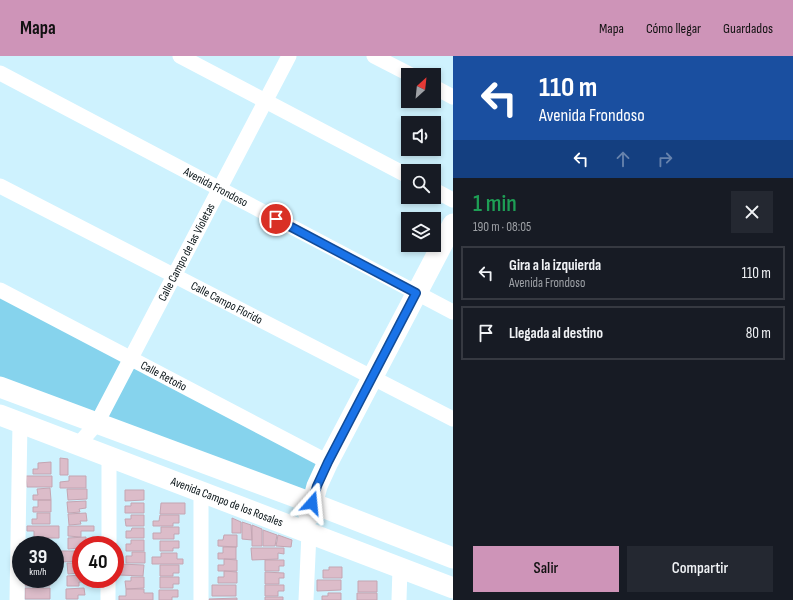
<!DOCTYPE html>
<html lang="es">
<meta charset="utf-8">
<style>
body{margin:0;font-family:"Sofia Sans Condensed",sans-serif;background:#242831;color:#f1f3f6;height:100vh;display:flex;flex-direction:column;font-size:15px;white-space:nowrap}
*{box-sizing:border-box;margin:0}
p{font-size:13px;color:#9ea1a6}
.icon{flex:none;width:22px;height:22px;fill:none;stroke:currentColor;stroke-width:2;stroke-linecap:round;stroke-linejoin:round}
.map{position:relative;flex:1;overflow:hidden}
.side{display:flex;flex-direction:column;background:#171b24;width:340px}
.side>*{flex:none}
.banner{background:#1a4fa0;color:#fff;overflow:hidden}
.needle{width:26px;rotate:27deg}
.tools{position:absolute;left:401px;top:12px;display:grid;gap:8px}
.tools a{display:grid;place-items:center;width:40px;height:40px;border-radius:0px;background:#171b24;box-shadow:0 2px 6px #0003;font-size:20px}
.speed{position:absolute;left:12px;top:480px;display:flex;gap:8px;font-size:20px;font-weight:700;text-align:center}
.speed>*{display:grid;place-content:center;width:52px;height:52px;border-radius:50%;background:#171b24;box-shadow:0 2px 6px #0003;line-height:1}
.speed small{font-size:10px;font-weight:400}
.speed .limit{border:6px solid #d22;background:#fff;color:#111}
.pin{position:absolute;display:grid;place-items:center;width:34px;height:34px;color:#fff;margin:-17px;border:2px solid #fff;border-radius:50%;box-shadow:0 1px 4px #0007}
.me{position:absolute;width:44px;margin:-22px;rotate:18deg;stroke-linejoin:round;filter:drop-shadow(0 0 3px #0008)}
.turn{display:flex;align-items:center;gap:14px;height:84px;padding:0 20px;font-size:18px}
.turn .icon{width:52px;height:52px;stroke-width:2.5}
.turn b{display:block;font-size:28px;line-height:34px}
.lanes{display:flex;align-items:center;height:38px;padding:0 20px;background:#0003;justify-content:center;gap:20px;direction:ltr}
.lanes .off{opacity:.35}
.round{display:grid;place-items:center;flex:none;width:42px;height:42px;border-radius:0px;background:#242831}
.overview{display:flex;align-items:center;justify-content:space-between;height:68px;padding:0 20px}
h1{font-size:24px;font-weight:600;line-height:30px;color:#1e9e55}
.action{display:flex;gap:8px;margin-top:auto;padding:8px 20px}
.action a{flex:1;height:46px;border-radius:0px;background:#ce94b8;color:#111;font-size:16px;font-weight:600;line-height:46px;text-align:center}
.action a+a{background:#242831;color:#f1f3f6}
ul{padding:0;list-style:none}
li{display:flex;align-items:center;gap:12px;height:54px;margin:0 8px 6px;padding:0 12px;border:2px solid #363941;border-radius:0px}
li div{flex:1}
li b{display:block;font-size:15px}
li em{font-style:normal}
header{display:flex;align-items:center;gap:24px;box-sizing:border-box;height:56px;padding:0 20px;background:#ce94b8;color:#111}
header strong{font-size:19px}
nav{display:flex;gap:22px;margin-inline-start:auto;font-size:14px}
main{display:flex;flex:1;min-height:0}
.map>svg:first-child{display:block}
.green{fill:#86d3ed}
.building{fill:#dcbcc9;stroke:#c4a5b2}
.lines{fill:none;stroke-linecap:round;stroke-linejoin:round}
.street{stroke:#fff;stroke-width:15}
.secondary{stroke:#fff;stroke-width:21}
.route-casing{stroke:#114b97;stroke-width:10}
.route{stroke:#1a73e8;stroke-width:7}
.labels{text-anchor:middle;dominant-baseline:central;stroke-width:3.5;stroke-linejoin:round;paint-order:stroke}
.street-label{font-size:12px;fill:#051014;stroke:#cef2fe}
</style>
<header>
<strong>Mapa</strong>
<nav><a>Mapa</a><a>Cómo llegar</a><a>Guardados</a></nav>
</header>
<main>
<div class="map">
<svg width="453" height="544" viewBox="0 0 453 544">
<rect width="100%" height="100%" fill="#cef2fe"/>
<!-- green -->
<path class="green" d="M 0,239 L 320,409 L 307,440 L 0,325 Z"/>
<!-- building -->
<path class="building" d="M 60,402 L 68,403 L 68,419 L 60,419 Z
M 51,406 L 51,418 L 33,418 L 33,413 L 38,413 L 38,407 Z
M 26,420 L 52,420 L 52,431 L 27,431 Z
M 69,420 L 86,420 L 86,432 L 60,432 L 60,426 L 69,425 Z
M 50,432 L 51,444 L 33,444 L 33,439 L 38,439 L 37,433 Z
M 67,433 L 87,433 L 87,443 L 68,444 Z
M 125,434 L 144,434 L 144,444 L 125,445 Z
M 38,444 L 51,444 L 51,456 L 33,456 L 33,451 L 38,451 Z
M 86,445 L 86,452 L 79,453 L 80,456 L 68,457 L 67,446 Z
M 131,447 L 144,447 L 144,457 L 125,457 L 125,450 L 131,450 Z
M 161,447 L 185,447 L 185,458 L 160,458 Z
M 37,457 L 50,457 L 50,468 L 32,468 L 32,463 L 37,463 Z
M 86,457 L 87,465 L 80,465 L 81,468 L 69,469 L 68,458 Z
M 131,459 L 144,459 L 144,470 L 126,470 L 125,463 L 131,463 Z
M 160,459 L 179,459 L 179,467 L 173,467 L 173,470 L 153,470 L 153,465 L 159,465 Z
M 232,462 L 241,466 L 241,477 L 232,477 Z
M 242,466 L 251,469 L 252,484 L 242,483 Z
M 252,469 L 262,473 L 262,490 L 252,490 Z
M 27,470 L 59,470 L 59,482 L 34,482 L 34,475 L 27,475 Z
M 68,470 L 94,470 L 94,475 L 81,475 L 81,481 L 68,480 Z
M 161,471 L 179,471 L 179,478 L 174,478 L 174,483 L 153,483 L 153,477 L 161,477 Z
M 132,472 L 144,472 L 144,482 L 126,482 L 126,475 L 131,475 Z
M 263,474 L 277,479 L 275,490 L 263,490 Z
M 224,479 L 237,479 L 237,491 L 218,490 L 218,484 L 223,484 Z
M 278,479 L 292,484 L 291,491 L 276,490 Z
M 86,481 L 86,488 L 80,489 L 80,492 L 68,493 L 68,482 Z
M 37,482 L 49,482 L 49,489 L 32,489 L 37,488 Z
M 131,484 L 144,484 L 144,495 L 126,495 L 126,488 L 131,488 Z
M 160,485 L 179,485 L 179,492 L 173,492 L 173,495 L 160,495 Z
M 223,491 L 236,491 L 236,503 L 218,503 L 218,497 L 223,497 Z
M 251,492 L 284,492 L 284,498 L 278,497 L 278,503 L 252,504 Z
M 60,495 L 81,495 L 81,505 L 60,506 Z
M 132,496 L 145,496 L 145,507 L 126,507 L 126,500 L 132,500 Z
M 161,497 L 177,497 L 177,503 L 183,503 L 183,508 L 152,508 L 152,501 L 161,501 Z
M 224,503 L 237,504 L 237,515 L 218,515 L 218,509 L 224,509 Z
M 265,504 L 284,504 L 284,510 L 279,510 L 279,515 L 265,515 Z
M 67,507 L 81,507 L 80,517 L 68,518 Z
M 119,508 L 144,509 L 143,520 L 119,519 Z
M 160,509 L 179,509 L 179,517 L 173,517 L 173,520 L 160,520 Z
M 329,511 L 342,511 L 342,522 L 323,522 L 323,514 L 329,514 Z
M 224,515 L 237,516 L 237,527 L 218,527 L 218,521 L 224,521 Z
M 265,516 L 284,517 L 284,522 L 279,522 L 279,528 L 265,528 Z
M 81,519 L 81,523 L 85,523 L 85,526 L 79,526 L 79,530 L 67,530 L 67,520 Z
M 131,521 L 144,521 L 144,532 L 126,533 L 125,525 L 131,525 Z
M 160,521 L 179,521 L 179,528 L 173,528 L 173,532 L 160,532 Z
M 32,523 L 50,523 L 50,530 L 25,530 L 25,526 L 32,526 Z
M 317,524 L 341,524 L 341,534 L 317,535 Z
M 358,525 L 377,525 L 377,536 L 358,536 Z
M 212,529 L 236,529 L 236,540 L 212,540 Z
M 265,529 L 284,529 L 284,535 L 278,535 L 278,540 L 265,540 Z
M 25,532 L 50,532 L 50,543 L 25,543 Z
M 84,532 L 85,539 L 78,539 L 78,543 L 66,543 L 66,533 Z
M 126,533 L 144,533 L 144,537 L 153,537 L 153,544 L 119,544 L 119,540 L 126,540 Z
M 159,534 L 178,534 L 178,541 L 172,541 L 172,544 L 159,544 Z
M 328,537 L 341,537 L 341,544 L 322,544 L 322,540 L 328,540 Z
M 357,537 L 377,537 L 377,544 L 357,544 Z
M 265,541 L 283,541 L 283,544 L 265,544 Z
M 237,542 L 237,544 L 209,544 L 209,543 Z"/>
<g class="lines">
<!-- street -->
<g class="street">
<path d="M 180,0 L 408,120"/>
<path d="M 374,0 L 411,19"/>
<path id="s1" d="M 0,17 L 453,256"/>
<path d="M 434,31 L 453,41"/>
<path id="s2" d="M 0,130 L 453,363"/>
<path d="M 434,134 L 453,144"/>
<path id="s3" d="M 0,234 L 328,406"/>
<path id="s4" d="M 78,389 L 97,367 L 289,0"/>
<path d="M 201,436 L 201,544"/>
<path d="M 109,489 L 109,401"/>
<path d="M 17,544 L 20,367"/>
<path d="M 108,544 L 108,523"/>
<path d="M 306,544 L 309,477"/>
<path d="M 399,544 L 400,512"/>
</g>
<!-- secondary -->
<g class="secondary">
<path d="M 0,331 L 312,447 L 453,502"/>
<path id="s5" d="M 0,359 L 453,532"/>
<path d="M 309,460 L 317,430 L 328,406 L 453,168"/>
</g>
</g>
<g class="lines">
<defs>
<path id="route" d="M 276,163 L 416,237 L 328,406 L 317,430 L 312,447"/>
</defs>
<!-- route casing -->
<use href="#route" class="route-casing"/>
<!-- route -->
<use href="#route" class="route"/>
</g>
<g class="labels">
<!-- street labels -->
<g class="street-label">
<text stroke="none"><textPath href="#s1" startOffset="244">Avenida Frondoso</textPath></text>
<text stroke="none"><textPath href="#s4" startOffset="222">Calle Campo de las Violetas</textPath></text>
<text stroke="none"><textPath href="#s2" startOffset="255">Calle Campo Florido</textPath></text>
<text stroke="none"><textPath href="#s3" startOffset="185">Calle Retoño</textPath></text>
<text stroke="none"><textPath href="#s5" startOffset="243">Avenida Campo de los Rosales</textPath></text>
</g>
</g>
</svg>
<div class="tools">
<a><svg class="needle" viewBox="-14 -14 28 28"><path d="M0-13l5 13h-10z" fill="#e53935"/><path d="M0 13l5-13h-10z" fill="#9ea1a6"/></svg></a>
<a><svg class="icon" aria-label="sound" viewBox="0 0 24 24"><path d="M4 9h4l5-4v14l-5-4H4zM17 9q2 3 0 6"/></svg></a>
<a><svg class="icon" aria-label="search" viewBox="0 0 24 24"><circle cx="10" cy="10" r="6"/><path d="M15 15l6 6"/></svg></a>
<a><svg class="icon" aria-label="layers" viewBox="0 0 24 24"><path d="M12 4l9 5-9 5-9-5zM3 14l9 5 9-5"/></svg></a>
</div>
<div class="speed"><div>39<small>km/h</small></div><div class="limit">40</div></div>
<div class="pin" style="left:276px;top:163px;background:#d93025"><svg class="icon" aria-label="arrive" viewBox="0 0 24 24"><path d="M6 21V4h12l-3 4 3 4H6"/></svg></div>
<svg class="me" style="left:312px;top:447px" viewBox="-20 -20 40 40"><path d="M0-17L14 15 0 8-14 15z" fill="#1a73e8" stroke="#fff" stroke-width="4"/></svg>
</div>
<section class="side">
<div class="banner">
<div class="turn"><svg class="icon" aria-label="left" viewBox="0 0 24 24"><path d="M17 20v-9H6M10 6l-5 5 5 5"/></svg><div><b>110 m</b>Avenida Frondoso</div></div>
<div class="lanes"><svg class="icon" aria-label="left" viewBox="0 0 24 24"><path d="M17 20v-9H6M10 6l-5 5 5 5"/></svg><svg class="icon off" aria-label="ahead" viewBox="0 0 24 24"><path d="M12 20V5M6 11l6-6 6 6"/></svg><svg class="icon off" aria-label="right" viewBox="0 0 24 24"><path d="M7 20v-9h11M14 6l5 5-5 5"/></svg></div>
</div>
<div class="overview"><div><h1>1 min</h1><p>190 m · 08:05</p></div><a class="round"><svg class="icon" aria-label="close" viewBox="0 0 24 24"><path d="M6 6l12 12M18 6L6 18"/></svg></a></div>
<ul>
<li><svg class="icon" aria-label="left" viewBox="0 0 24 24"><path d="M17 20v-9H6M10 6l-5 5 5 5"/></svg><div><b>Gira a la izquierda</b><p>Avenida Frondoso</p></div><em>110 m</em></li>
<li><svg class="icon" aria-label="arrive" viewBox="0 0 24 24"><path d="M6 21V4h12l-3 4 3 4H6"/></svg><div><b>Llegada al destino</b></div><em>80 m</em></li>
</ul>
<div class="action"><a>Salir</a><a>Compartir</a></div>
</section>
</main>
